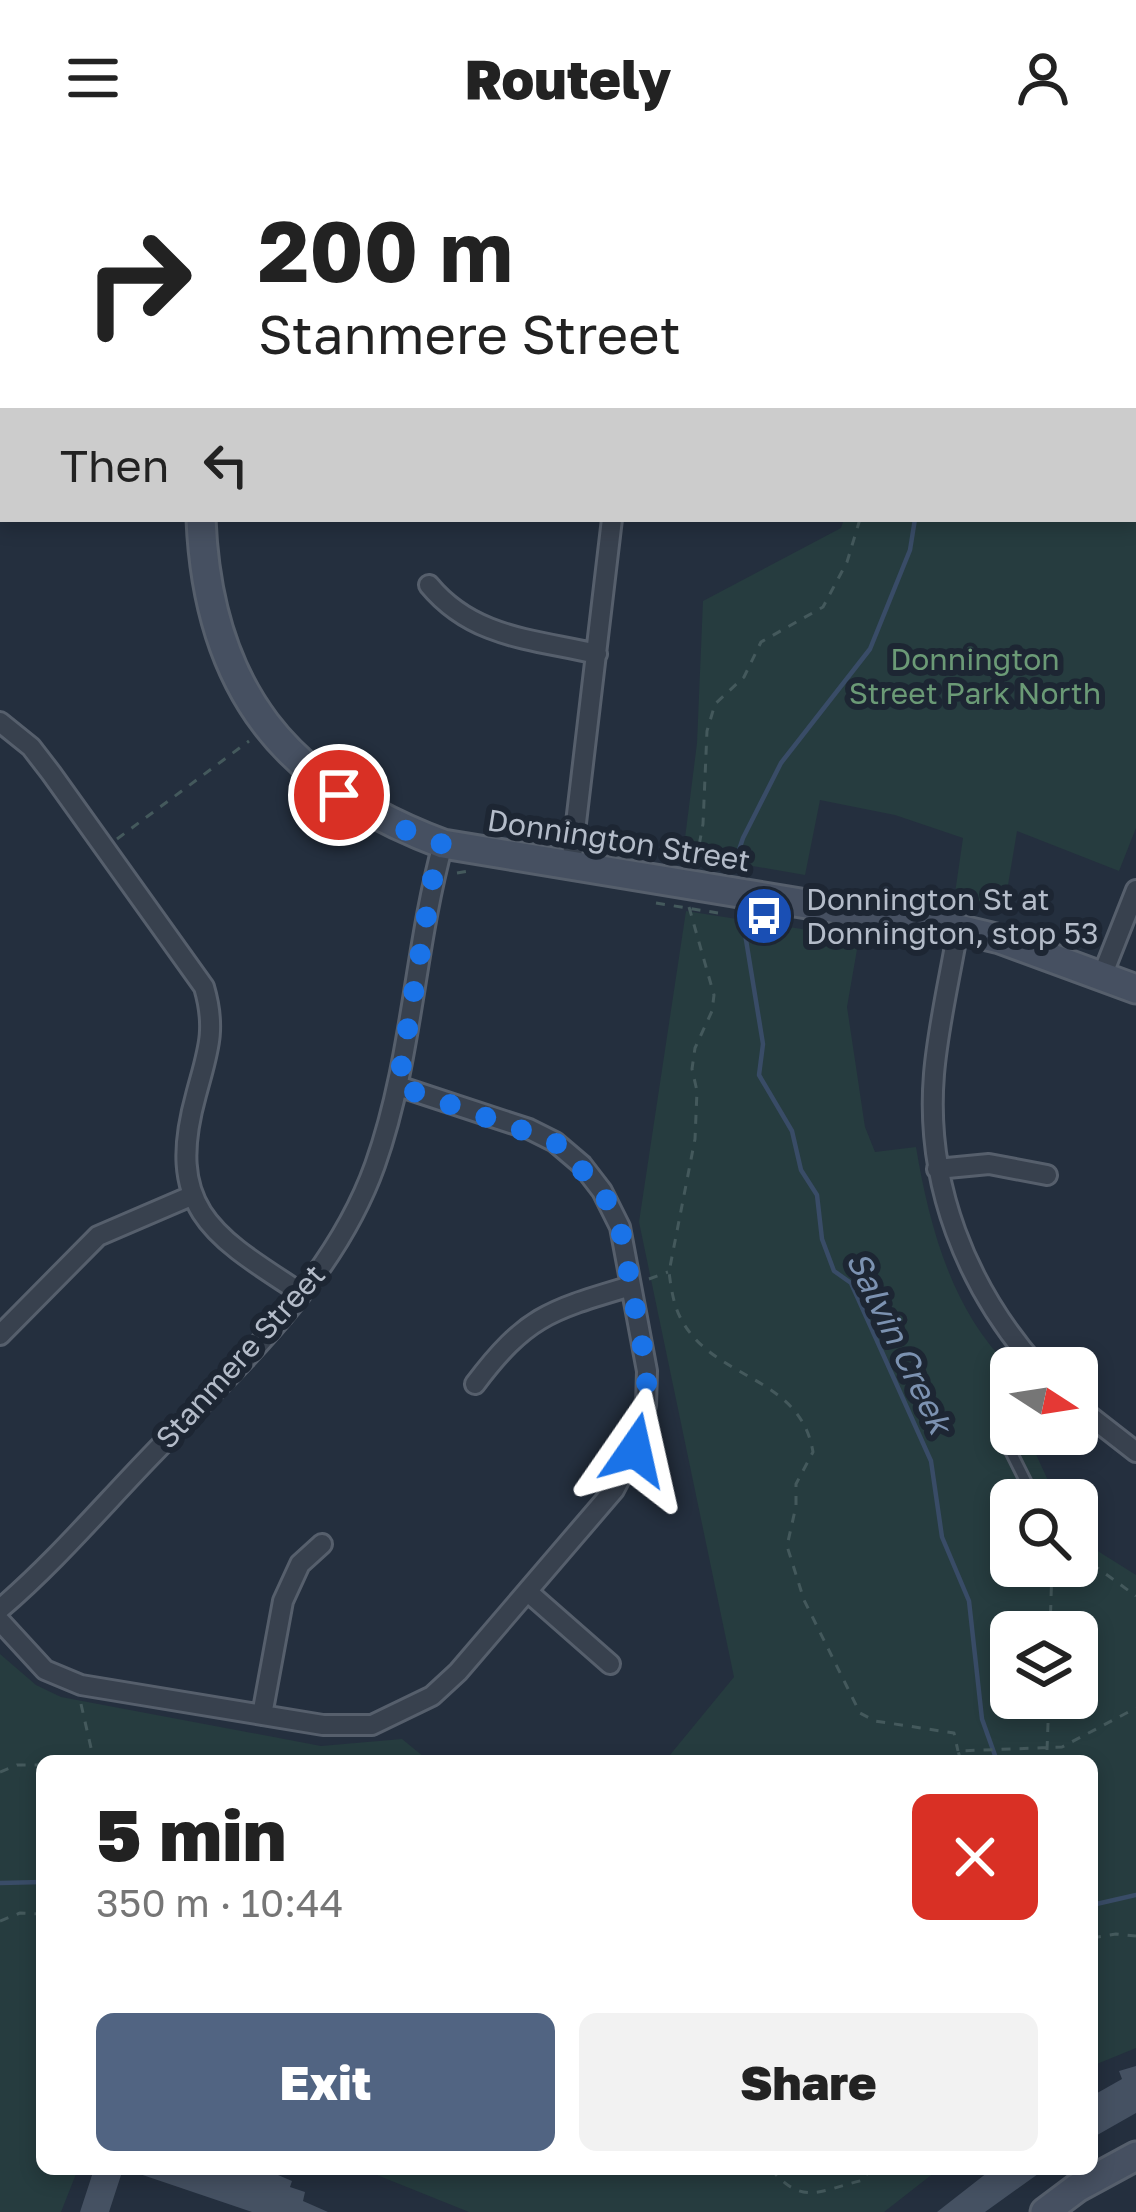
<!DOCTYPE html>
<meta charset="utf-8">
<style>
body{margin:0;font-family:"Golos Text",sans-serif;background:#f2f2f2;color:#222;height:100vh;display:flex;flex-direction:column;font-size:45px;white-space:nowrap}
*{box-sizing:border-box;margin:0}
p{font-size:39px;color:#767676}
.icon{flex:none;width:66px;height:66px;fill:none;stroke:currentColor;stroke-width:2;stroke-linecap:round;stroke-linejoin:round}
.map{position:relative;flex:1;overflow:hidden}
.drawer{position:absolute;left:36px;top:1599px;width:1062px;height:420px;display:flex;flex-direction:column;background:#fff;border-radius:18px;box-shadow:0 6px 18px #0003}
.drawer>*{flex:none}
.hud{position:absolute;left:0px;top:0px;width:1137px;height:366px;box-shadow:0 6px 18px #0003;background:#fff;color:#222;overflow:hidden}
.needle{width:78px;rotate:102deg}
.buttons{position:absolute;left:990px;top:1191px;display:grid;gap:24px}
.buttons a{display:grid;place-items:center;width:108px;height:108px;border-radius:18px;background:#fff;box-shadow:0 6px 18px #0003;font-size:60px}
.pin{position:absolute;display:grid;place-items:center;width:102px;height:102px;color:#fff;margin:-51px;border:6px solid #fff;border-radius:50%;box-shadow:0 3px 12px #0007}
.me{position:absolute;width:132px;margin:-66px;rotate:11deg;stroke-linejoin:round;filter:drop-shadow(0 0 9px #0008)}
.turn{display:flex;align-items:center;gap:42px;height:252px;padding:0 60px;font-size:54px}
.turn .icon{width:156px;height:156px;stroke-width:2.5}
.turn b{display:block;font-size:84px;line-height:102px}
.then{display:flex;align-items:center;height:114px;padding:0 60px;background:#0003;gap:24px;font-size:45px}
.round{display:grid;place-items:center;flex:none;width:126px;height:126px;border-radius:18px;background:#f2f2f2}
.headline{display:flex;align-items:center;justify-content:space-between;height:204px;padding:0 60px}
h1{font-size:72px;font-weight:800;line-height:90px}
.primary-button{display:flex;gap:24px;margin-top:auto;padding:24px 60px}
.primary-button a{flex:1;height:138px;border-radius:18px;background:#516482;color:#fff;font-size:48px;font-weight:800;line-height:138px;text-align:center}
.primary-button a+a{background:#f2f2f2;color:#222}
header{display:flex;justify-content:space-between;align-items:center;height:156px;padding:0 60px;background:#fff;font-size:54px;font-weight:800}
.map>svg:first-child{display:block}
.green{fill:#263c3f;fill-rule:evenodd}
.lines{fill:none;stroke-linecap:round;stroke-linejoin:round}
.stream{stroke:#394c67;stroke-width:4.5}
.building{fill:#455162}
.lane-casing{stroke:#565f6c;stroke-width:15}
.street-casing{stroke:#565f6c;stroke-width:24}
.secondary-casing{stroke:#565f6c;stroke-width:33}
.path{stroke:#44595c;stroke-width:3;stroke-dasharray:9 9;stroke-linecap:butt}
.lane{stroke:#38414e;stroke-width:9}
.street{stroke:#38414e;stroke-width:18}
.secondary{stroke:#465061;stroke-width:27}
.route{stroke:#1a73e8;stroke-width:21;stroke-dasharray:0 37.8}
.labels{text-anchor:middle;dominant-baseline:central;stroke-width:12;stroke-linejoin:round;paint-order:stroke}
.park-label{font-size:30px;fill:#6b9a76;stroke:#1d2633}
.street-label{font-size:30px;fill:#b4bcc9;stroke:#1d2633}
.poi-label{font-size:30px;fill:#b4bcc9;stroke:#1d2633;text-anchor:start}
.water-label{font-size:33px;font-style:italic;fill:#7c92b1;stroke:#1d2633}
</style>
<header><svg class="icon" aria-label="menu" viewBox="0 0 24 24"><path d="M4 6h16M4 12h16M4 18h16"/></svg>Routely<svg class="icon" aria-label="person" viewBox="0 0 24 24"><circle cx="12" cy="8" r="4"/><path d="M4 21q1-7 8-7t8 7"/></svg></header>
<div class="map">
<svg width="1136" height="2056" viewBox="0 0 1136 2056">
<rect width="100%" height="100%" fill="#242f3e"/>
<!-- green -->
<path class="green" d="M 525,0 L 1136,0 L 1136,672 L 1119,715 L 1017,675 L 1004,753 L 954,744 L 963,682 L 895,659 L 820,644 L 805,719 L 683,698 L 697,587 L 703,445 L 841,372 L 844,363 L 1134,363 L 1134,3 Z
M 686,755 L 859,782 L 847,851 L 865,971 L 875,996 L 916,991 C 929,1069 952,1156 1011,1212 L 1011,1278 L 1030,1278 L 1028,1281 L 1057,1344 L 1011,1344 L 1011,1410 L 1077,1410 L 1077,1382 L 1136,1419 L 1136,1892 L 1092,1910 L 1092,1605 L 665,1605 L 734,1521 L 639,1066 ZM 1011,1476 L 1077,1476 L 1077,1542 L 1011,1542 Z
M 0,1498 L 36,1529 L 61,1541 L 321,1590 L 402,1583 L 429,1605 L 42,1605 L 42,2013 L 78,2013 L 61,2056 L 0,2056 Z
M 362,2013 L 939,2013 L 884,2056 L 469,2056 Z"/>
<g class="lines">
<!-- stream -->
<path class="stream" d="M 630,0 L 634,3
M 735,706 L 743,682 L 781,607 L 870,493 L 910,394 L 915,363
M 740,747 L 763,888 L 759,919 L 792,975 L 801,1014 L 817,1039 L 822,1083 L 834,1115 L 851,1127 L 931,1305 L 942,1381 L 969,1445 L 982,1563 L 997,1605
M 0,1727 L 42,1726
M 1092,1749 L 1136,1739"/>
</g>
<!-- building -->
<path class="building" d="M 1136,1910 L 1136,1957 L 1092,1982 L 1092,1940 L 1122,1923 L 1119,1915 Z
M 94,2013 L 123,2013 L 109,2056 L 80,2056 Z
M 125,2013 L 264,2013 L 292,2025 L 290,2031 L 305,2036 L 303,2045 L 328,2056 L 252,2056 Z
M 992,2013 L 1045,2013 L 985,2056 L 937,2056 Z"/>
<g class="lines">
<defs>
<path id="lane" d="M 1011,1268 L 1007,1288 L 1035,1344"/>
<path id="street" d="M 385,0 L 391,3
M 0,229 L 3,229
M 429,429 C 473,482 532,483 597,498
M 0,566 L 31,591 L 51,617 L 204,831 C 217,875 207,897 196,939 C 164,1054 215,1081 301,1137
M 571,709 L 612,363
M 958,773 C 950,821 938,870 934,918 C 925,1027 966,1131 1038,1212
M 1102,820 L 1136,734
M 937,1013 L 989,1008 L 1047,1019
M 0,1179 L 98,1080 L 191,1040
M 475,1228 C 527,1159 551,1154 631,1130
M 1077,1250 L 1136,1296
M 528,1436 L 610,1508
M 0,1453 C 53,1408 99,1354 148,1303 C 232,1215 333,1127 375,1009 C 412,905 414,794 443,688
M 0,1465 L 45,1514 L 81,1529 L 323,1569 L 372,1569 L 432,1540 L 458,1516 L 614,1334 L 635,1294 L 646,1249 L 647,1215 L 620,1071 L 602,1035 L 582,1009 L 555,986 L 529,973 L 398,930
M 262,1559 L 283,1445 L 300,1408 L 322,1388"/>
<path id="secondary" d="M 260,3 L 261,0
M 201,363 C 208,533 285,629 443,688 L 958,773 L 1000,783 L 1136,833
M 1045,2056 L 1077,2032 L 1136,2000"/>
</defs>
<!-- lane casing -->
<use href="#lane" class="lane-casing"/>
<!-- street casing -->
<use href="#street" class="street-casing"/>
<!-- secondary casing -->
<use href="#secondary" class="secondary-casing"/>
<!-- path -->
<path class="path" d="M 556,0 L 560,3
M 707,0 L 715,3
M 751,3 L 752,0
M 117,683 L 249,585
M 696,706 L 703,668 L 707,575 L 715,548 L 744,521 L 761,486 L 823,451 L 847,406 L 860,363
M 457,717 L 469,715
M 656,747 L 718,757
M 689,751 L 714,839 L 712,855 L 695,892 L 692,913 L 697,935 L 695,983 L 669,1116 C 671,1131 673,1147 680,1161 C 712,1225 800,1218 813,1296 L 796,1328 L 796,1350 L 787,1390 L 804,1444 L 860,1557 L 875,1565 L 954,1577 L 958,1595
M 649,1123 L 668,1116
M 1077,1397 L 1136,1440
M 1050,1476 L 1052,1410
M 81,1548 L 94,1605
M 1047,1594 L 1049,1542
M 124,1605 L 157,1601 L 199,1605
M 961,1605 L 958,1595 L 1062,1591 L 1136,1552
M 0,1616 L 17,1609 L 42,1609
M 0,1765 L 20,1757 L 42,1758
M 1092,1782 L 1116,1778 L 1136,1780
M 771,2013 C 803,2051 820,2034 864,2024 L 869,2013"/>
<!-- lane -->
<use href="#lane" class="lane"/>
<!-- street -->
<use href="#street" class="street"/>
<!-- secondary -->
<use href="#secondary" class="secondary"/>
</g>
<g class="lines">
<!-- route -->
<path class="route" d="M 339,639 L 400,672 L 442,688 L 433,721 L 398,930 L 555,986 L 602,1035 L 620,1071 L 647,1215 L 646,1249 L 635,1294"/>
</g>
<!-- icons -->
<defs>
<symbol id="bus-disc" viewBox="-11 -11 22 22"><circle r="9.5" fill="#1a4fb4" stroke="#1d2633"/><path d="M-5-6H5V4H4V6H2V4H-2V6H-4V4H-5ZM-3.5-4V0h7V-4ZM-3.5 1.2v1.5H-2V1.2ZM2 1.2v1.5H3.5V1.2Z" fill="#fff"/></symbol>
</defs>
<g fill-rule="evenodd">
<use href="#bus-disc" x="731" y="727" width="66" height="66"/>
</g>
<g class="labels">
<!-- park labels -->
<g class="park-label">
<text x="975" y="503">Donnington<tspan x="975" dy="34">Street Park North</tspan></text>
</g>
<!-- street labels -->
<g class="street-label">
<text transform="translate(619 684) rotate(9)">Donnington Street</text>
<text transform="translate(240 1200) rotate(-48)">Stanmere Street</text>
</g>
<!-- poi labels -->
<g class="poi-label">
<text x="806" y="743">Donnington St at<tspan x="806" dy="34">Donnington, stop 53</tspan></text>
</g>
<!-- water labels -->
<g class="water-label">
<text transform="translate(900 1186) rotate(64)">Salvin Creek</text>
</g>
</g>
</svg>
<div class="buttons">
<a><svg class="needle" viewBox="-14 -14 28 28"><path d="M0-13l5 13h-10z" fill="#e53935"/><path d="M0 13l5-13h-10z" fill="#767676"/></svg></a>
<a><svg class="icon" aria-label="search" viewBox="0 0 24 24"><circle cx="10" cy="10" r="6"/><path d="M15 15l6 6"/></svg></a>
<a><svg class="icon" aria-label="layers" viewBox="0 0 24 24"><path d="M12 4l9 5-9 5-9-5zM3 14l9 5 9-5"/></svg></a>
</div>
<div class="pin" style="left:339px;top:639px;background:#d93025"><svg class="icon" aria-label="arrive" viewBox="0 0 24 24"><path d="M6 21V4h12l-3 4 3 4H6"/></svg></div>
<svg class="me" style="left:635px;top:1294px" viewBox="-20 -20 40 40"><path d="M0-17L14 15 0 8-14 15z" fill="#1a73e8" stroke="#fff" stroke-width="4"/></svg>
<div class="hud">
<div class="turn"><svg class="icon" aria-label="right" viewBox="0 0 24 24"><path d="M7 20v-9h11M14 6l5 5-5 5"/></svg><div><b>200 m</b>Stanmere Street</div></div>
<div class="then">Then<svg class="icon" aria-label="left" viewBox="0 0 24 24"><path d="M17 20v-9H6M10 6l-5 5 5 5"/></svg></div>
</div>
<section class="drawer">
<div class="headline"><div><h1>5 min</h1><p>350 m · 10:44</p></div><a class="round" style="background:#d93025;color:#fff"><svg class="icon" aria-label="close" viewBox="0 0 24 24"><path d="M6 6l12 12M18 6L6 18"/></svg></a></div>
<div class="primary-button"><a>Exit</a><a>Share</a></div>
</section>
</div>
